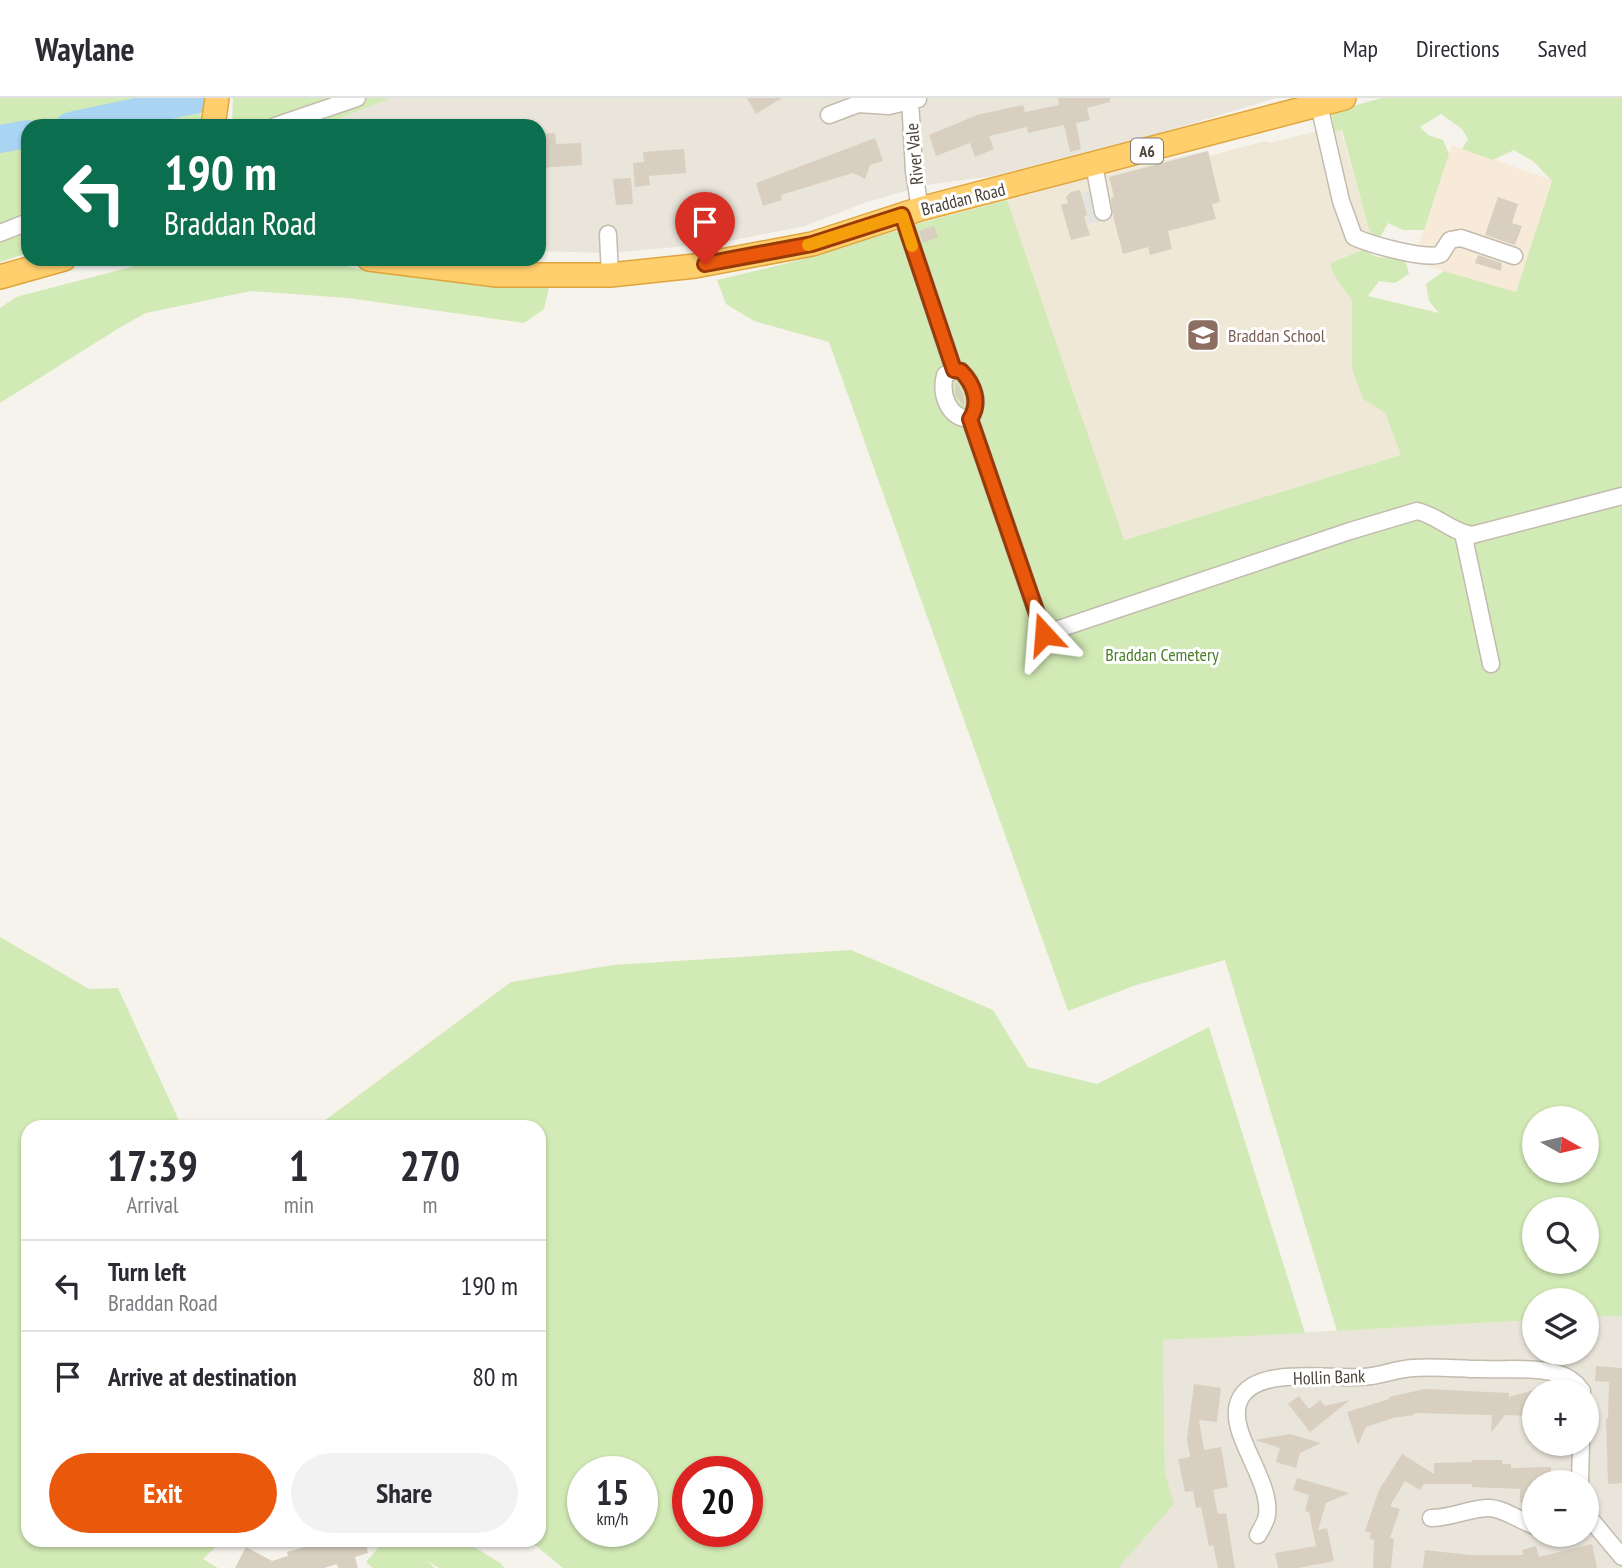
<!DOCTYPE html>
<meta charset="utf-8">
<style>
body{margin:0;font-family:"PT Sans Narrow",sans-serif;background:#f2f2f3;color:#2b2b33;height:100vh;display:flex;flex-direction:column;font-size:26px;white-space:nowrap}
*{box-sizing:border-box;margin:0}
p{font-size:23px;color:#7c7c81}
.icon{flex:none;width:38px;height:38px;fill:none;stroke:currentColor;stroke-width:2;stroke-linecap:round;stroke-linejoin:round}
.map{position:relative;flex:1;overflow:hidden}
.drawer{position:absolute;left:21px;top:1022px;width:525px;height:427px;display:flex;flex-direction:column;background:#fff;border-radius:21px;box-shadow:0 2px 5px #0004}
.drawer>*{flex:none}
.banner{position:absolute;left:21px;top:21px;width:525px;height:147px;border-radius:21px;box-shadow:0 2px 5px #0004;background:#0b6e4f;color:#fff;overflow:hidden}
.needle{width:46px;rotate:98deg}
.controls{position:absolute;left:1522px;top:1008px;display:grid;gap:14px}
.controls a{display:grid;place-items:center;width:77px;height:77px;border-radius:50%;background:#fff;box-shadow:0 2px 5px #0004;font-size:35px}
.speed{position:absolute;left:567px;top:1358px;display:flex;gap:14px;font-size:35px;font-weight:700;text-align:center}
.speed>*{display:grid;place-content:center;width:91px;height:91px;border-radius:50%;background:#fff;box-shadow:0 2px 5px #0004;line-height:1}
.speed small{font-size:18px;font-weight:400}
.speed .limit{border:10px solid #d22;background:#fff;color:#111}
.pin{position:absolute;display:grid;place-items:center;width:60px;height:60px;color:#fff;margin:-72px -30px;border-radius:50% 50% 50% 0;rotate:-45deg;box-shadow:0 0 7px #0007}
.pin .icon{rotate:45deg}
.me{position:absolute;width:77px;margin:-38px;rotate:341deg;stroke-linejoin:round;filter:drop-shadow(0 0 5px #0008)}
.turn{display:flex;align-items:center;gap:24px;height:147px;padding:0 28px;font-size:32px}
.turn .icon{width:91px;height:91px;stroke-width:2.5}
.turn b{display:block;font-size:49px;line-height:60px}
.eta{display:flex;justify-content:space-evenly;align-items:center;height:119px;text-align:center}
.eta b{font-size:42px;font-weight:600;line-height:49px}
.primary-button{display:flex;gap:14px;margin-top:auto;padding:14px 28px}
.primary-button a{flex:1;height:80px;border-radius:42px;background:#ea580c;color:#fff;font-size:28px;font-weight:600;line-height:80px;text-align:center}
.primary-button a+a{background:#f2f2f3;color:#2b2b33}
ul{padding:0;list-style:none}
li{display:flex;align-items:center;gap:21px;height:91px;padding:0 28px;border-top:2px solid #e1e1e2}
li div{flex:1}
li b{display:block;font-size:26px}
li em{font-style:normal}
header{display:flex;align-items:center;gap:42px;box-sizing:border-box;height:98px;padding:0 35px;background:#fff;border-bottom:2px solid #e1e1e2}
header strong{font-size:33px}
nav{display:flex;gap:38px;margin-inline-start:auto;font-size:24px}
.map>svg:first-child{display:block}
.residential{fill:#eae5da;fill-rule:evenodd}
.commercial{fill:#f7ead8}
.education{fill:#efe8d6}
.green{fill:#d2eab5;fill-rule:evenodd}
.parking{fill:#e5e3e0}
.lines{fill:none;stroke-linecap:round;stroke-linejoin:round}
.river{stroke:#a9d4f2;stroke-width:28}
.building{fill:#d8cfc1}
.minor-casing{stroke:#c2bbae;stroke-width:19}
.highway-casing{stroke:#e0a43c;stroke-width:26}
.minor{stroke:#fff;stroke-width:16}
.highway{stroke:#ffcf6e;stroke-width:23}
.route-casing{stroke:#983908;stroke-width:18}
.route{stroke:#ea580c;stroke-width:12}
.slow{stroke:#f59e0b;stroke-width:12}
.labels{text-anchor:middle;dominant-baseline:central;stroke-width:6;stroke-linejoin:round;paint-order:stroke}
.shield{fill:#fff;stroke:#817c74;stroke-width:2}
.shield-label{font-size:16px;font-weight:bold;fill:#4b4439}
.street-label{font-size:18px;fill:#4b4439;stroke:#fff}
.education-label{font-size:18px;fill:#785e54;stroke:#fff;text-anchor:start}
.park-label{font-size:18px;fill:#4a7f2a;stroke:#fff}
</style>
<header>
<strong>Waylane</strong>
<nav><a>Map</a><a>Directions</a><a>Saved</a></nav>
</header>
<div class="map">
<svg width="1622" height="1470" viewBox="0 0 1622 1470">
<rect width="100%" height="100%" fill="#f6f3ec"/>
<!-- residential -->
<path class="residential" d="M 391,0 L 1276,0 L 1164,34 L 993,78 L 926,87 L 867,104 L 805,128 L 719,145 L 610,155 L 539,153 L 539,28 L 321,28 Z
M 1622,1218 L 1622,1470 L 1078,1470 L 1165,1375 L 1163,1242 L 1535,1222 L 1535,1255 L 1587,1255 L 1587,1219 ZM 1535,1293 L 1587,1293 L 1587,1346 L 1535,1346 ZM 1535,1384 L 1587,1384 L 1587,1437 L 1535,1437 Z"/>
<!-- commercial -->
<path class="commercial" d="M 1452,47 L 1552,82 L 1516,194 L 1413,164 Z"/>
<!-- education -->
<path class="education" d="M 1341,32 L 1368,128 L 1374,139 L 1363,152 L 1330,165 L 1332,174 L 1352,203 L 1352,271 L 1363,301 L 1385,315 L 1401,357 L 1123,442 L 1007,102 L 1096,78 L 1207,53 L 1209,58 L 1265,43 L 1269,45 L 1314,34 Z"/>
<!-- green -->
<path class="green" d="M 0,0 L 196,0 L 204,28 L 28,28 L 28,155 L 0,164 Z
M 233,0 L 391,0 L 321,28 L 232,28 Z
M 1382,0 L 1622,0 L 1622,1218 L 1587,1219 L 1587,1202 L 1535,1202 L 1535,1222 L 1337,1233 L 1225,862 L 1136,887 L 1068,913 L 829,244 L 754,223 L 726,206 L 717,182 L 800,162 L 895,133 L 901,135 L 913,127 L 1007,102 L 1124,442 L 1401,357 L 1385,315 L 1363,301 L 1352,271 L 1352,203 L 1332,174 L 1330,165 L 1363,152 L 1377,159 L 1405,162 L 1409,176 L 1395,185 L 1379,183 L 1368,198 L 1439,215 L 1429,203 L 1426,186 L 1444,173 L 1516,194 L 1552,83 L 1534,64 L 1514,52 L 1493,62 L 1462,51 L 1468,41 L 1462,31 L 1441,16 L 1420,29 L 1428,37 L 1443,42 L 1449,56 L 1424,132 L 1403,132 L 1388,125 L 1379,141 L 1374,139 L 1368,128 L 1342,32 L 1334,33 L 1331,14 ZM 1535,1020 L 1587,1020 L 1587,1073 L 1535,1073 ZM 1535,1111 L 1587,1111 L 1587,1164 L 1535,1164 Z
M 162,161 L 310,161 L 365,172 L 549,190 L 544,211 L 524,225 L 348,200 L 251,193 L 146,215 L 119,230 L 0,305 L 0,210 L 16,199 Z
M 0,839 L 89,891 L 118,890 L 182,1029 L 28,1029 L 28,1442 L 223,1442 L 203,1461 L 218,1470 L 0,1470 Z
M 851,852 L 993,912 L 1028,969 L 1097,986 L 1209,929 L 1305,1235 L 1163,1242 L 1165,1375 L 1174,1406 L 1118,1470 L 563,1470 L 529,1442 L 539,1442 L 539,1029 L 316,1029 L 511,884 L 613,867 ZM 583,1374 L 642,1374 L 642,1433 L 583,1433 ZM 688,1374 L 747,1374 L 747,1433 L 688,1433 Z
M 385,1442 L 462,1442 L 499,1464 L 505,1470 L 439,1470 L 426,1462 L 435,1470 L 373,1470 L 366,1464 Z"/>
<!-- parking -->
<path class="parking" d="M 1103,89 L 1112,121 L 1088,126 L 1081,95 Z"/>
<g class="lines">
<!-- river -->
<path class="river" d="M 70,28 L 203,0
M 0,41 L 28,36"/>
</g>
<!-- building -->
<path class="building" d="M 747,0 L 782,0 L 756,16 Z
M 1058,0 L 1110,0 L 1110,4 L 1087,10 L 1090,22 L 1076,25 L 1081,51 L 1070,54 L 1064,27 L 1028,35 L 1027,29 L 989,38 L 994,51 L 975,59 L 970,45 L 936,58 L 929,37 L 977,17 L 1023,7 L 1025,14 L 1059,7 Z
M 555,35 L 556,46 L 581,45 L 582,67 L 539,70 L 540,36 Z
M 875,40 L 883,63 L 870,67 L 865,81 L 853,75 L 781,97 L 782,102 L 763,108 L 756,85 Z
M 684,51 L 686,75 L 649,78 L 650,87 L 635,89 L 633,65 L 644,64 L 643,54 Z
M 1208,53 L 1220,104 L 1212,106 L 1216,121 L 1168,133 L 1172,151 L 1150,157 L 1148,149 L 1123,156 L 1113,118 L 1111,100 L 1114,99 L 1109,79 Z
M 631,80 L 633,106 L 616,107 L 613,81 Z
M 1080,92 L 1087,117 L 1084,118 L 1090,137 L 1071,142 L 1061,107 L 1068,105 L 1066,99 L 1071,94 Z
M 1498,99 L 1518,106 L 1512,125 L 1522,128 L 1515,147 L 1485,137 Z
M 934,128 L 938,139 L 923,145 L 919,133 Z
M 1478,157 L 1502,165 L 1501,173 L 1475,165 Z
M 956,283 L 964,298 L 964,309 L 955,296 Z
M 1596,1268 L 1622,1270 L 1622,1385 L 1608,1386 L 1606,1320 L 1608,1320 L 1609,1284 L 1595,1283 Z
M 1194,1286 L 1221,1290 L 1217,1324 L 1199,1322 L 1204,1352 L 1221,1349 L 1228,1389 L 1213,1392 L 1218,1416 L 1226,1415 L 1235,1470 L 1218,1470 L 1213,1447 L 1209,1448 L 1201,1409 L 1196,1410 L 1193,1393 L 1185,1394 L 1178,1361 L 1190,1359 L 1187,1341 Z
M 1425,1291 L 1509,1295 L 1509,1299 L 1533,1292 L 1535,1318 L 1505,1317 L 1491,1335 L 1492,1317 L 1414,1315 L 1414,1317 L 1393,1320 L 1366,1329 L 1358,1347 L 1347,1314 L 1389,1301 L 1389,1299 Z
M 1299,1298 L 1309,1311 L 1320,1302 L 1325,1308 L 1350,1302 L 1310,1334 L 1288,1306 Z
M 1290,1336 L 1321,1345 L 1300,1355 L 1296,1370 L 1276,1364 L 1280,1350 L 1255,1342 Z
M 1402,1356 L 1434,1376 L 1434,1365 L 1472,1364 L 1472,1362 L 1502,1362 L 1502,1366 L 1511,1366 L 1511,1370 L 1551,1369 L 1551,1384 L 1535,1384 L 1535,1404 L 1520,1405 L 1520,1391 L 1472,1389 L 1472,1386 L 1424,1386 L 1420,1392 L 1405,1383 L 1390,1408 L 1400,1411 L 1390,1440 L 1394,1441 L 1391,1470 L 1373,1470 L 1374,1442 L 1369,1441 L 1371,1435 L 1365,1433 L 1379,1392 Z
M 1297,1380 L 1349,1395 L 1326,1405 L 1318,1432 L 1327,1430 L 1334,1463 L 1298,1470 L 1278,1470 L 1275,1455 L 1316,1448 L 1309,1414 L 1305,1413 L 1309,1397 L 1293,1392 Z
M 346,1442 L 365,1442 L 368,1455 L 355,1459 L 358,1470 L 338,1470 L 337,1466 L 324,1470 L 235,1470 L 246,1449 L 272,1463 L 288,1458 L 287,1454 L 322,1444 L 323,1449 Z
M 1592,1446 L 1597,1470 L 1423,1470 L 1425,1452 L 1470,1457 L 1523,1457 L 1522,1452 L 1536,1448 L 1539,1459 Z"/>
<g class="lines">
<defs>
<path id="minor" d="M 910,0 L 914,73 L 920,111
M 1319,7 L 1341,103 L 1354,139 C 1369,146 1428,163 1441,156 L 1450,142 L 1461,140 L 1514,158
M 829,17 L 858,6 L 889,8 L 918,1
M 275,28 L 357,0
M 1094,67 L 1103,114
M 902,117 L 954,272
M 0,135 L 28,124
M 608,136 L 610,177
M 954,272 L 961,273 C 974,286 981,305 970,321 C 948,320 940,296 945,277 Z
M 970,321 L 1044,536 L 1350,433 L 1417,413 C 1437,417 1451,434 1472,437 L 1622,398
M 1463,435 L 1491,566
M 1580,1384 L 1581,1346
M 1587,1417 L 1622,1459
M 1431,1420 C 1451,1420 1468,1411 1487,1410 C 1502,1409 1520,1423 1535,1428
M 1258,1437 C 1261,1431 1266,1424 1267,1417 C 1272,1380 1224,1332 1240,1301 C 1258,1265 1339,1284 1371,1278 C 1385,1276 1398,1271 1413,1270 C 1436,1268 1459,1271 1482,1271 C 1506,1272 1533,1269 1556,1275 C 1567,1278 1576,1284 1582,1293"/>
<path id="highway" d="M 213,28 L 217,0
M 369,161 L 497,177 L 610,177 L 695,168 L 812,146 L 920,111 L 1344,0
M 0,179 L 64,161"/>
</defs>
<!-- minor casing -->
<use href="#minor" class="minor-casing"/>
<!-- highway casing -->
<use href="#highway" class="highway-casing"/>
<!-- minor -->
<use href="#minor" class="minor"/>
<!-- highway -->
<use href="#highway" class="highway"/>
</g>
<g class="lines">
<defs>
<path id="route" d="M 705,166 L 812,146 L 902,117 L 954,272 L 961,273 C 974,286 981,305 970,321 L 1044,536"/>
</defs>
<!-- route casing -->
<use href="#route" class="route-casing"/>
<!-- route -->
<use href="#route" class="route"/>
<!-- slow -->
<path class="slow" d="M 808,147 L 902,117 L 912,148"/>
</g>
<!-- icons -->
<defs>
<symbol id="school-square" viewBox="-11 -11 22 22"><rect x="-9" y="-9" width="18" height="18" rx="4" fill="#8d6e63" stroke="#fff"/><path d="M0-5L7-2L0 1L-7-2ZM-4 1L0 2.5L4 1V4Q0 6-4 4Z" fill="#fff"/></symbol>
</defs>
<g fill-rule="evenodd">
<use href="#school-square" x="1184" y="218" width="38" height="38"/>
</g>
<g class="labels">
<!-- shield labels -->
<rect class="shield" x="1131" y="40.5" width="32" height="25" rx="5"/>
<g class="shield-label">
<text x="1147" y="53">A6</text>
</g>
<!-- street labels -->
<g class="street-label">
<text transform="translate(914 56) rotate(-95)">River Vale</text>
<text transform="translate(963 101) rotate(-14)">Braddan Road</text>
<text transform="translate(1329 1279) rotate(-2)">Hollin Bank</text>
</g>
<!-- education labels -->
<g class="education-label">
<text x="1228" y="237">Braddan School</text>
</g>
<!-- park labels -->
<g class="park-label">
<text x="1162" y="556">Braddan Cemetery</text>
</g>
</g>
</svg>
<div class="controls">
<a><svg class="needle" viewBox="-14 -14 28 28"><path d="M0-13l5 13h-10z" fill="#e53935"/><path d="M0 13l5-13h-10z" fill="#7c7c81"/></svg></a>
<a><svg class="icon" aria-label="search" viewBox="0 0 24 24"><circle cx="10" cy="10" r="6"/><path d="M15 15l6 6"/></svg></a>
<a><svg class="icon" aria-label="layers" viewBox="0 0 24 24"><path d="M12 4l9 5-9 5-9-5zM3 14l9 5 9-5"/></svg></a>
<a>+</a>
<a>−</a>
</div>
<div class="speed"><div>15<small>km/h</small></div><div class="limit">20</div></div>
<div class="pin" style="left:705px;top:166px;background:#d93025"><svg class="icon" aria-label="arrive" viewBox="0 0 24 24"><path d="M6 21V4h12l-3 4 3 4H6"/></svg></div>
<svg class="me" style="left:1044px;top:536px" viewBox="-20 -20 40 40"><path d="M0-17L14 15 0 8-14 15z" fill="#ea580c" stroke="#fff" stroke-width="4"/></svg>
<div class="banner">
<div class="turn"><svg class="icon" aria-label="left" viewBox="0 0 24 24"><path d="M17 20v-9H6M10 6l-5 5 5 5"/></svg><div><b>190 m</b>Braddan Road</div></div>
</div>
<section class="drawer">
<div class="eta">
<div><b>17:39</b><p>Arrival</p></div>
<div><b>1</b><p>min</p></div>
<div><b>270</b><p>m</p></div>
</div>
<ul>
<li><svg class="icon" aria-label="left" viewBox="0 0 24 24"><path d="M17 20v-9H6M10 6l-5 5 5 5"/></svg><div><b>Turn left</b><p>Braddan Road</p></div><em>190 m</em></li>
<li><svg class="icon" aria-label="arrive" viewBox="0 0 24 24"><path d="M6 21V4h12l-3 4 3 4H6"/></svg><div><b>Arrive at destination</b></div><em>80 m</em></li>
</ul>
<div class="primary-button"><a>Exit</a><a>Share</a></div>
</section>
</div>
